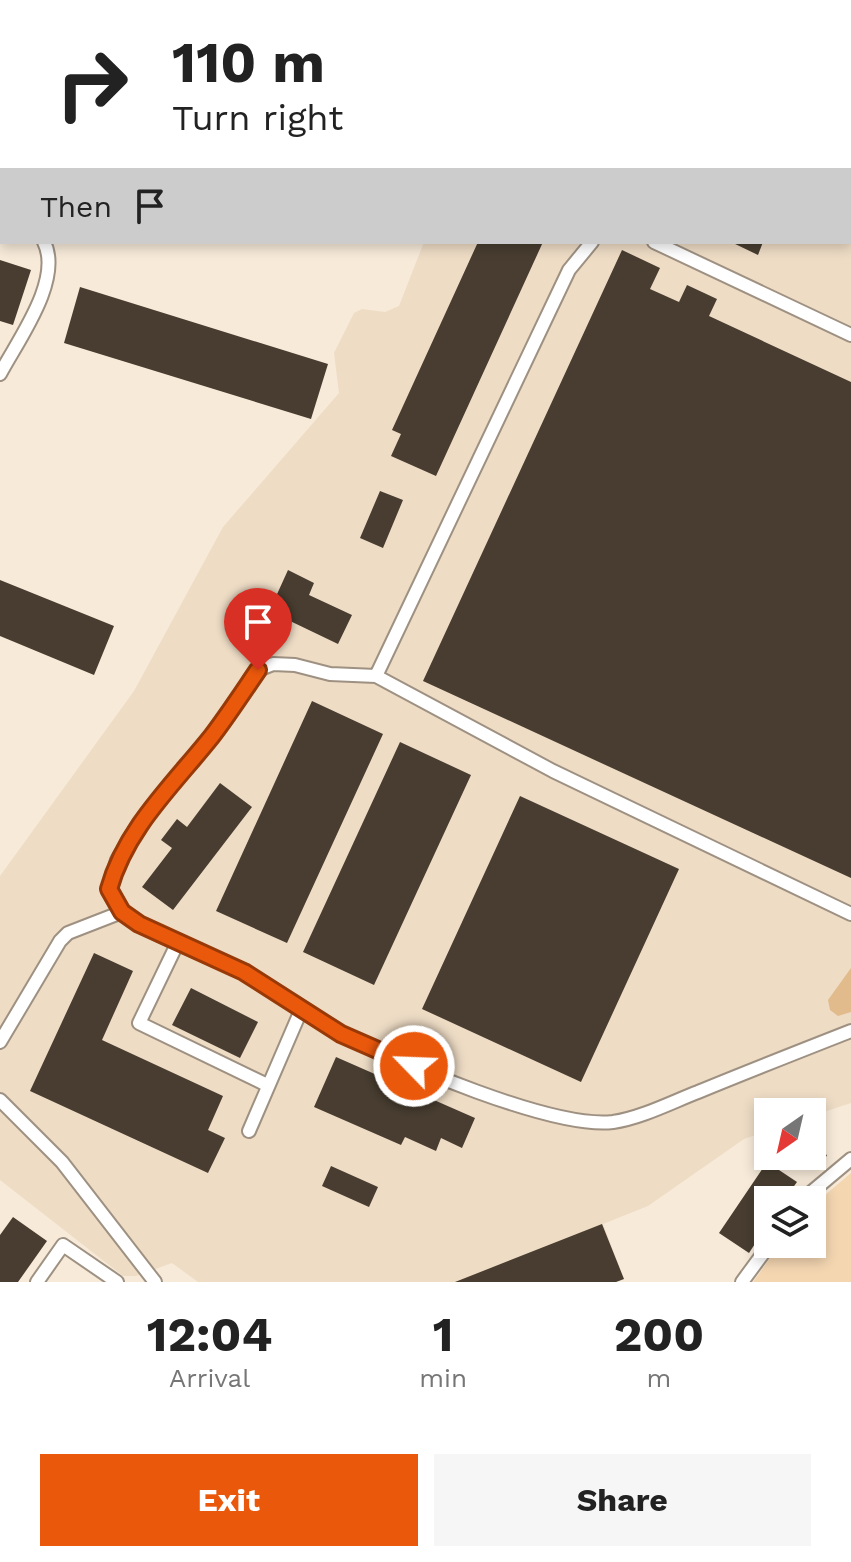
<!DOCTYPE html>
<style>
body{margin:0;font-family:"Work Sans",sans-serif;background:#f6f6f6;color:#222;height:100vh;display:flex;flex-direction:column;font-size:30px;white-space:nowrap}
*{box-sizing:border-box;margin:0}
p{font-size:26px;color:#767676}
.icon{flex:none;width:44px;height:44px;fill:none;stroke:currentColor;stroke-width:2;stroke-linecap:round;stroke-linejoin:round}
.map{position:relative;height:1282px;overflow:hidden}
.drawer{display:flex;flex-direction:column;background:#fff;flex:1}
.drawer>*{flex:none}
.top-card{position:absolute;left:0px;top:0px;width:852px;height:244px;box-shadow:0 4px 12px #0003;background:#fff;color:#222;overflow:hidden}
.needle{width:52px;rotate:214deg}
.buttons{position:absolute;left:754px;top:1098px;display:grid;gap:16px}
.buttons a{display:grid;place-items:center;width:72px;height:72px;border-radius:0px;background:#fff;box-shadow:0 4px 12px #0003;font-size:40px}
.pin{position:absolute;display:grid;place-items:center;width:68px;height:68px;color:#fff;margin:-82px -34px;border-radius:50% 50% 50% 0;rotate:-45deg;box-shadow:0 0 8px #0007}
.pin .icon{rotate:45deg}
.me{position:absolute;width:88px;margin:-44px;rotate:294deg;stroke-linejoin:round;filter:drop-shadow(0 0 6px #0008)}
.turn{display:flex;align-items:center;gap:28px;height:168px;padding:0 40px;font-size:36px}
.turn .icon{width:104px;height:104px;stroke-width:2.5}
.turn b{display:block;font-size:56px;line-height:68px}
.then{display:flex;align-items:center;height:76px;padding:0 40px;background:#0003;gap:16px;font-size:30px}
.eta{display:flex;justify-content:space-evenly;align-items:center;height:136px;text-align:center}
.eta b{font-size:48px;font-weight:700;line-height:56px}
.primary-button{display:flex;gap:16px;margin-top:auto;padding:16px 40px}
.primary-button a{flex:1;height:92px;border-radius:0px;background:#ea580c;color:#fff;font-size:32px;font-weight:700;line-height:92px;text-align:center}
.primary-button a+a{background:#f6f6f6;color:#222}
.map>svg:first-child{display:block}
.built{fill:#eedcc5}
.green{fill:#f4d6b1}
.water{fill:#e1bb8c}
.building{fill:#483d30}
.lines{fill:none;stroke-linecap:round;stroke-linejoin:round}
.service-casing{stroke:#9e9182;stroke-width:16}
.minor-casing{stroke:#9e9182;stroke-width:28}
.service{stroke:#fff;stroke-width:12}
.minor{stroke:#fff;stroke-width:24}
.rail{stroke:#39342c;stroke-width:6;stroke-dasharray:4 8;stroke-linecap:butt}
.route-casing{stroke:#983908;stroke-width:20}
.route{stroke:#ea580c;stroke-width:14}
</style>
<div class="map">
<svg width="851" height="1282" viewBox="0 0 851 1282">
<rect width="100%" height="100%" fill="#f7ead9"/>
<!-- built -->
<path class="built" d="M 851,139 L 851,1103 L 812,1116 L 812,1112 L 768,1112 L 768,1131 L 744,1139 L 648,1206 L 603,1224 L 624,1279 L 616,1282 L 198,1282 L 172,1263 L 136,1276 L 123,1276 L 0,1180 L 0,876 L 134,691 L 223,527 L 339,393 L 334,353 L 354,313 L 362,309 L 385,312 L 399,306 L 424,242 L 850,242 Z"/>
<!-- green -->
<path class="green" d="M 851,1173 L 851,1282 L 753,1282 L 780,1244 L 812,1244 L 812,1206 Z"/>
<!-- water -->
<path class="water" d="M 851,968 L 851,1012 L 838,1016 L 830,1010 L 828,1000 Z"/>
<!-- building -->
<path class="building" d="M 478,242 L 543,242 L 436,476 L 391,456 L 401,434 L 392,430 Z
M 731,242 L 763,242 L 758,255 Z
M 622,250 L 660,268 L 650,289 L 679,302 L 687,285 L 717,299 L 709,316 L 851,382 L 851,878 L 423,681 Z
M 0,260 L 31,270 L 13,325 L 0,321 Z
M 80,287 L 328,364 L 311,419 L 64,343 Z
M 380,491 L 403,500 L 383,548 L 360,538 Z
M 288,570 L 314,583 L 309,595 L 352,615 L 338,644 L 288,620 L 281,634 L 263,625 Z
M 0,580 L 114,626 L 94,675 L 0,636 Z
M 312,701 L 383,734 L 287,943 L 216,911 Z
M 400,742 L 471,775 L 374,985 L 303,952 Z
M 220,783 L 252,807 L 173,910 L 142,887 L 172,848 L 161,840 L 177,819 L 187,827 Z
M 520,796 L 679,869 L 581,1082 L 422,1009 Z
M 94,953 L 133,971 L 102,1040 L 223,1096 L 208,1130 L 225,1138 L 208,1173 L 30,1091 Z
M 191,988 L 258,1022 L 240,1058 L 172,1025 Z
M 336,1057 L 475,1118 L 462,1148 L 441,1138 L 436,1151 L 405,1137 L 401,1145 L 314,1107 Z
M 817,1150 L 827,1155 L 819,1170 L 809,1165 Z
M 767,1162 L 797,1182 L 784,1200 L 768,1200 L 768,1224 L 749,1253 L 719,1233 Z
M 331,1166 L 378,1187 L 369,1207 L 322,1186 Z
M 13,1217 L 47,1241 L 18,1282 L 0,1282 L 0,1235 Z
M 602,1224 L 624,1279 L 616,1282 L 455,1282 Z"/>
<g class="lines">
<defs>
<path id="service" d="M 108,2 L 109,0
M 0,211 L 2,213
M 592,242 L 569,270 L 376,676 L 553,771 L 851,914
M 654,242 L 851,335
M 0,374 C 18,340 63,280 44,242
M 376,676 L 330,674 L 295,665 L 273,664 L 258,670 L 213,734 L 135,830 L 117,860 L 109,889 C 127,935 204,950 245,973 C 279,992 309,1017 343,1034 C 400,1063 552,1129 613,1122 C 641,1118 672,1102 698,1092 C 749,1071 800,1051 851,1031
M 178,942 L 139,1023 L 267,1085
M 0,1042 L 60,941 L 68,933 L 122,912
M 0,1100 L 62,1162 L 155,1282
M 249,1131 L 302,1008
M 802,1200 L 851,1159
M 37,1282 L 63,1245 L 117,1282
M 742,1282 L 770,1244"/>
<path id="minor" d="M 398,0 L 403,2"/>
</defs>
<!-- service casing -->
<use href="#service" class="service-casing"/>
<!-- minor casing -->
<use href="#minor" class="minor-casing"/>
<!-- service -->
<use href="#service" class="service"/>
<!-- minor -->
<use href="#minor" class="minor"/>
<!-- rail -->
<path class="rail" d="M 538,0 L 542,2
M 760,0 L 764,2
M 839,0 L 848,2
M 850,42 L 851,42
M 850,165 L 851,166"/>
</g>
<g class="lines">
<defs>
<path id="route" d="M 258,670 C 243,692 228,715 212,736 C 173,785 126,828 109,889 L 122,912 L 139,924 L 244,972 L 341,1034 L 414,1066"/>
</defs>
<!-- route casing -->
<use href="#route" class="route-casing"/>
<!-- route -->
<use href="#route" class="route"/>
</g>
</svg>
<div class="buttons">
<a><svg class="needle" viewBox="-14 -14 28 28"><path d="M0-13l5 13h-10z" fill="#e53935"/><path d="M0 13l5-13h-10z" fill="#767676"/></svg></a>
<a><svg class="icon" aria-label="layers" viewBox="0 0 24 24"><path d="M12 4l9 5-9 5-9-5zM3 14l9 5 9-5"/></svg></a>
</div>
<div class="pin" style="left:258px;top:670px;background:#d93025"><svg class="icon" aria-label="arrive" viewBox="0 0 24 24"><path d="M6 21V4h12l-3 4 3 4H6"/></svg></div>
<svg class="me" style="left:414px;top:1066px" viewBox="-20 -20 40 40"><circle r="17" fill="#ea580c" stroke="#fff" stroke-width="3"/><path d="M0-11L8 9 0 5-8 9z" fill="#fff"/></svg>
<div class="top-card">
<div class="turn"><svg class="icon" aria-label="right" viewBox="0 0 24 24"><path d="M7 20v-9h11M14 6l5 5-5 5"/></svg><div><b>110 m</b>Turn right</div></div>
<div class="then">Then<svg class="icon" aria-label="arrive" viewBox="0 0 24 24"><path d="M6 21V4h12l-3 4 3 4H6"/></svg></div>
</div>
</div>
<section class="drawer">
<div class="eta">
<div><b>12:04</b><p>Arrival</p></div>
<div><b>1</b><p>min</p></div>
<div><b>200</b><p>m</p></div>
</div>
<div class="primary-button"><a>Exit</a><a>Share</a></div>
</section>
